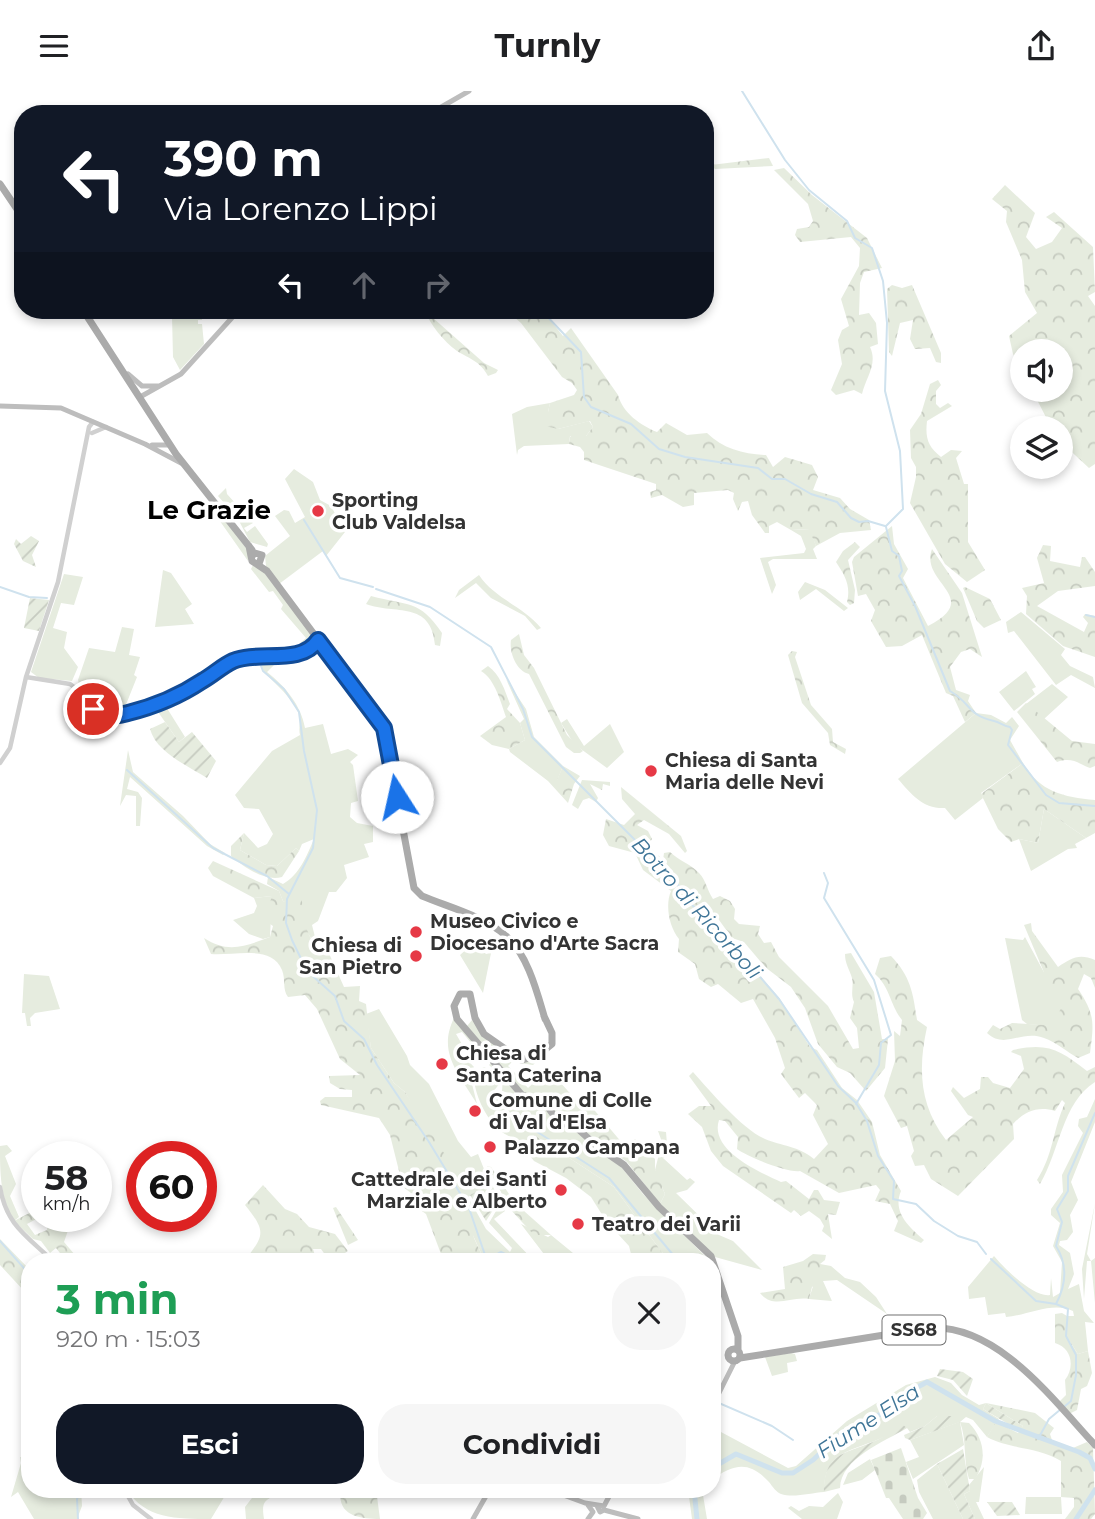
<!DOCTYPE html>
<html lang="it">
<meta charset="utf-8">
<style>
body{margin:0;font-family:Montserrat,sans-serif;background:#f6f6f6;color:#202124;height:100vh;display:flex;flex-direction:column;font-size:26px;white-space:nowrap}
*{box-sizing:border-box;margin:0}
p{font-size:23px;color:#757577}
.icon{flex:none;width:38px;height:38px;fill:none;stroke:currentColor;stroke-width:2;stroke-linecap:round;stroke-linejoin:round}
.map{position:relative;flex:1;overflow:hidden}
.side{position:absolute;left:21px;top:1162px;width:700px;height:245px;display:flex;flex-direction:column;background:#fff;border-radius:28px;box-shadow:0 4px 10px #0003}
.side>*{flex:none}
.guide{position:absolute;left:14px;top:14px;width:700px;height:214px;border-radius:28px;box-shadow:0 4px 10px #0003;background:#111827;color:#fff;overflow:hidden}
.fabs{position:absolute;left:1010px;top:248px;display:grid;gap:14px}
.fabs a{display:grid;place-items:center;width:63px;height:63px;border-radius:50%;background:#fff;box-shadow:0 4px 10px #0003;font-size:35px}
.speed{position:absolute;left:21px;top:1050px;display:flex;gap:14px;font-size:35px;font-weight:700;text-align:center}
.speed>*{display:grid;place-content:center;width:91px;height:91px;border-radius:50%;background:#fff;box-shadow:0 4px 10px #0003;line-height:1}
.speed small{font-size:18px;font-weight:400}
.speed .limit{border:10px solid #d22;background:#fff;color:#111}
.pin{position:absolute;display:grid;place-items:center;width:60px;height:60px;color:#fff;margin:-30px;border:4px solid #fff;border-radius:50%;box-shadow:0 2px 7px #0007}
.me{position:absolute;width:77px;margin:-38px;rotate:350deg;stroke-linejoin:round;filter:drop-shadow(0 0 5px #0008)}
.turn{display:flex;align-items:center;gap:24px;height:147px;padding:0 35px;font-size:32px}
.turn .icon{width:91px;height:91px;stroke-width:2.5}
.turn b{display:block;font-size:49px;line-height:60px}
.lanes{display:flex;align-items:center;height:66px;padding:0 35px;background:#0003;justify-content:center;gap:35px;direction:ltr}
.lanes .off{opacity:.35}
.round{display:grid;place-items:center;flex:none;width:74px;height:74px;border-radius:28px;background:#f6f6f6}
.overview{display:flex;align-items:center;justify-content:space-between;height:119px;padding:0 35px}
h1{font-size:42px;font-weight:700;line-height:52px;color:#1e9e55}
.button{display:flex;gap:14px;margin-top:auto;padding:14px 35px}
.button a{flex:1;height:80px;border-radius:28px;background:#111827;color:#fff;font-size:28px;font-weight:700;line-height:80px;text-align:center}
.button a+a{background:#f6f6f6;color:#202124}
header{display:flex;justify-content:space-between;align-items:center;height:91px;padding:0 35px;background:#fff;font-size:32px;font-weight:700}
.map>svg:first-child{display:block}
.green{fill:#e6ecdf}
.forest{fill:url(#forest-crowns)}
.cemetery{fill:url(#cemetery-stones)}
.garden{fill:url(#garden-furrows)}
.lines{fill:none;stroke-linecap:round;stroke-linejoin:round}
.stream{stroke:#cfe2ee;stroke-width:2}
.river{stroke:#cfe2ee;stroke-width:5}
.tertiary{stroke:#d0d0d0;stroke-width:4.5}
.secondary{stroke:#bdbdbd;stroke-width:5}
.primary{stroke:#ababab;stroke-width:7}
.route-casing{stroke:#114b97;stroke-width:18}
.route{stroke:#1a73e8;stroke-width:12}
.poi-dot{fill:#e63946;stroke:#fff;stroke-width:2.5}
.labels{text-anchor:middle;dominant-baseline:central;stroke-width:7;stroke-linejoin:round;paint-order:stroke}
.shield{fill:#fff;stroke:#707070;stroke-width:2}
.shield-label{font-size:18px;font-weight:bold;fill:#333}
.poi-label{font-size:19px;font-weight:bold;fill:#333;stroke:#fff;text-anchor:start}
.water-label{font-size:21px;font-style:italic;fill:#3f7597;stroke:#fff}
.district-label{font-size:26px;font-weight:bold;fill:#000;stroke:#fff}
</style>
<header><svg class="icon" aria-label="menu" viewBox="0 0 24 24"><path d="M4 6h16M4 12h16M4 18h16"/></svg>Turnly<svg class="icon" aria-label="share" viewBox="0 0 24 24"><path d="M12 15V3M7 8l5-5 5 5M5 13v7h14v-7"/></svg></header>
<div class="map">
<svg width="1095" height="1428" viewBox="0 0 1095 1428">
<defs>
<pattern id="forest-crowns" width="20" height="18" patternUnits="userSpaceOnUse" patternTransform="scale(1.75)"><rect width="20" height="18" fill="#e6ecdf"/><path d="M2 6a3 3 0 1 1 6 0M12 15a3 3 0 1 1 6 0" fill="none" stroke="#c6cbc0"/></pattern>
<pattern id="cemetery-stones" width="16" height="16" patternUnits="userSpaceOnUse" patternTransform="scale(1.75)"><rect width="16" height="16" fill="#e6ecdf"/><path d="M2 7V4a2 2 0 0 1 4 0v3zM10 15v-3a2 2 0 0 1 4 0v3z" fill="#c6cbc0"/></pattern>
<pattern id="garden-furrows" width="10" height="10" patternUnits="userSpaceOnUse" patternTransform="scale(1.75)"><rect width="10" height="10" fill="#e6ecdf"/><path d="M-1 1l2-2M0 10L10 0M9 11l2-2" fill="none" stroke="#c6cbc0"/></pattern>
</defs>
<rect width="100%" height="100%" fill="#fff"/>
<!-- green -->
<path class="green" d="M 201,224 L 202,229 L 198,229 L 198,233 L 202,233 L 204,253 L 180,279 L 173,266 L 172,225 Z
M 550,312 L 548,321 L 558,338 L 589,330 L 593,336 L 586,345 L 570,345 L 569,353 L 524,355 L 518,359 L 517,364 L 512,323 L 527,316 Z
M 294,378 L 313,391 L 320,409 L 331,415 L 345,441 L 326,465 L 323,460 L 279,493 L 266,475 L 265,465 L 290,445 L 275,425 L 284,419 L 289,420 L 295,432 L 305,426 L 285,388 Z
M 226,397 L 227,403 L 253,432 L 244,437 L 247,441 L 255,435 L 268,453 L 267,456 L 250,451 L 238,428 L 218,405 Z
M 212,411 L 249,459 L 248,470 L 210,416 Z
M 810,438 L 816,455 L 813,458 L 817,468 L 773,468 L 768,471 L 776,494 L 772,503 L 760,467 L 804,462 L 806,458 L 801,445 L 791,439 Z
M 253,474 L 259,475 L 313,544 L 314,552 L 306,559 L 300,552 L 306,547 L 281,518 L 283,514 L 273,500 L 269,501 L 251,478 Z
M 163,479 L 171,482 L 192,513 L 185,518 L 194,533 L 155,536 Z
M 64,483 L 83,486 L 74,514 L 61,512 L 53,537 L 67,541 L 64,557 L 78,576 L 72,590 L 39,587 L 31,581 Z
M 479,484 C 495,508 523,515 541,537 L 537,539 L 525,525 L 491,507 L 476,492 L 455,507 L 459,499 Z
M 805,491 L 825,499 L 848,517 L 844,520 L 816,498 L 800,509 L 798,501 Z
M 1021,521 L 1065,558 L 1061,564 L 1070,575 L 1093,586 L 1095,597 L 1071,584 L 1056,594 L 1014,540 L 1008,542 L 1006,531 Z
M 122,536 L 134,538 L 129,564 L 140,566 L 134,584 L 137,586 L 123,621 C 101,626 83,611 78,589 L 89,557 L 115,561 Z
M 256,567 L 281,567 L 267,581 C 285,595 301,614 305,637 L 323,633 L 331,663 L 348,658 L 358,664 L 350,671 L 353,674 L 358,710 L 351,712 L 350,726 L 357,732 L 373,735 L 373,751 L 364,753 L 369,766 L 344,774 L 347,787 L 336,801 L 329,801 L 318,830 L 312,834 L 317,854 C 303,841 301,818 283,810 L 279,800 L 267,793 L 268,786 L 283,793 C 300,783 306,766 314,748 L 302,753 L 299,760 L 296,757 L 277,775 L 266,774 L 240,759 L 244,742 L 258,757 L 267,753 L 273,743 L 259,718 L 244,717 L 235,704 L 272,660 L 300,644 C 298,636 302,629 298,621 C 288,599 266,589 256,567 Z
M 1026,580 L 1036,596 L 1032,598 L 1035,603 L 1014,620 L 999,601 Z
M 506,588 L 526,618 L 534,646 L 563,675 L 557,690 L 548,690 L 510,661 L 509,658 L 525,649 L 520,632 L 524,628 Z
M 1052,593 L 1068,606 L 1044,628 L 1026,613 Z
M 165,614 L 185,646 L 179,651 L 156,618 Z
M 976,622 L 991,624 L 1006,632 L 1012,626 L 1019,635 L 1010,649 L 1023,672 L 981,702 L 983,707 L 955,729 L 945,717 C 923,718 912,704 898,688 Z
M 567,628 L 584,655 L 610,633 L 624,661 L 607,677 L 574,653 L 561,632 Z
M 128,659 L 133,681 L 183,725 L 210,753 L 225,762 L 223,764 L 207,755 L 130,686 L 127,698 L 138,701 L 142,707 L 140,735 L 136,735 L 136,705 L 126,704 L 120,715 Z
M 1044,718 L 1086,747 L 1075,753 L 1077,757 L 1068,758 L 1031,780 L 1019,748 L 1038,752 Z
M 272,805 L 270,846 L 263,848 L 249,843 L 233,829 L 254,822 L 257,815 L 254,807 Z
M 1025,846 L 1062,915 L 1061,936 L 1027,933 L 1022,929 L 1005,847 L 1023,849 Z
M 470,855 L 474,861 L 481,858 L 486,863 L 491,862 L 483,902 L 460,864 Z
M 24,883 L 49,885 L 60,918 L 35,922 L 30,927 L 31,935 L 27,935 L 25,922 L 22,922 Z
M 379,918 L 407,965 L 410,974 L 429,993 L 458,1050 L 471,1066 L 478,1063 L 486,1083 L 481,1086 L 480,1099 L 468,1106 L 486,1138 L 510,1161 L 512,1157 L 489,1132 L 496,1120 L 488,1086 L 505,1120 L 494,1128 L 535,1171 L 485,1171 L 423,1033 L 405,1001 L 394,992 L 371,957 L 366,923 Z
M 454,927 L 485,964 L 481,964 L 462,941 L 456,943 L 463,955 L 459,960 L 474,976 L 470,985 L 477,1013 C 459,982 437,962 454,927 Z
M 472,929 L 517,971 L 528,971 L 542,965 L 533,974 L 512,971 L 508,975 L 516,983 L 521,979 L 524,986 L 521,989 L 528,997 L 543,983 L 547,986 L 551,981 L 584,1018 L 570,1030 L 558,1026 L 546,1008 L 525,1003 L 467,935 Z
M 491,972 L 521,1008 L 539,1012 L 618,1072 L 643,1103 L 711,1171 L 673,1171 L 661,1160 L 614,1096 L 534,1044 L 531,1054 L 522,1055 C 515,1047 507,1045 499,1039 C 485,1026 473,1001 474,982 L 484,976 L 496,982 L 500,992 L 493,1001 L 505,1016 L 516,1015 L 519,1010 L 515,1004 L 502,1000 L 503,987 L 489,974 Z
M 1095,1008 L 1095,1031 L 1071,1091 L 1078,1109 L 1070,1124 L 1073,1141 L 1067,1149 L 1060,1150 L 1059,1154 L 1070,1162 L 1074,1183 L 1068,1198 L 1079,1193 L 1084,1220 L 1094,1232 L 1085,1231 L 1088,1260 L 1078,1263 L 1067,1246 L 1067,1225 L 1074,1225 L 1073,1220 C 1053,1210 1029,1224 1006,1226 L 1005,1222 L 988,1224 L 985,1206 L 969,1208 L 968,1196 L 994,1165 C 1004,1177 1034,1207 1050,1204 L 1051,1187 L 1053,1206 L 1060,1202 L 1062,1171 L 1053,1155 L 1060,1132 L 1051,1124 L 1051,1118 L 1063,1101 L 1062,1084 L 1083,1042 L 1078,1035 L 1079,1028 L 1087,1026 Z
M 658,1040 L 666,1041 L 667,1053 L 673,1061 L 663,1067 L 687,1089 L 690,1087 L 695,1091 L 687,1099 L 676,1102 L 719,1144 L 733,1150 L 762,1179 L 715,1166 L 660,1113 L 665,1103 L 655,1079 L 662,1051 Z
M 7,1054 L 12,1060 L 5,1065 L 16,1093 L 10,1105 L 19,1126 L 14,1130 C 0,1106 0,1082 0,1055 Z
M 1095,1112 L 1087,1163 L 1091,1170 L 1095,1167 L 1095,1212 L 1091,1170 L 1087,1170 L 1084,1208 L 1082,1178 Z
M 521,1133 L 548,1146 L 551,1144 L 584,1171 L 560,1171 L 554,1167 L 550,1171 Z
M 820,1173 L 831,1175 L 845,1187 L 860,1191 L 876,1206 L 887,1223 L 837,1189 L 823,1190 L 832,1210 L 809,1208 Z
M 791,1262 L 795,1263 L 797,1270 L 787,1272 L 788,1281 L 772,1285 L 765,1266 Z
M 935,1286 L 951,1292 L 962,1304 L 979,1314 L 986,1312 L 983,1318 L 999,1328 L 987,1346 L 973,1329 L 966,1326 L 960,1331 L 964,1354 L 913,1388 L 906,1371 L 919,1366 L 910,1349 L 959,1331 L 937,1325 L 925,1335 L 910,1341 L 907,1337 C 895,1340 888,1344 877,1349 C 847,1361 824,1362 824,1401 C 811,1402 793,1407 781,1403 C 777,1402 772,1395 769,1391 C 750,1370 734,1372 712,1389 L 712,1367 L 721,1360 L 717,1358 L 712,1363 L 712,1340 L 721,1341 L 788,1377 L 796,1375 L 847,1330 L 906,1294 Z
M 20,1366 L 30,1368 L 30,1398 L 81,1398 L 82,1415 L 77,1428 L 34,1428 L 18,1401 L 11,1406 L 21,1372 Z
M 870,1368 L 875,1379 L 862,1389 L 843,1394 L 848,1382 Z
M 937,1373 L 963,1428 L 933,1428 L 919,1401 L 917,1389 Z
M 984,1376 L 979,1411 L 976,1411 L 984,1428 L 975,1428 L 964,1403 L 970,1400 L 969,1394 Z
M 127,1398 L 170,1398 L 191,1404 L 196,1398 L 229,1398 L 211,1428 C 177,1428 144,1428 127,1398 Z
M 259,1398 L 283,1398 C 270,1411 260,1404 264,1428 L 246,1428 L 245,1416 Z
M 688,1398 L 702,1398 L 707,1428 L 692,1428 Z
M 838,1402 L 843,1411 L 837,1428 L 802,1428 L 788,1417 L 791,1415 L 799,1420 L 809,1415 L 823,1416 Z
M 1026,1406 L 1061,1406 L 1062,1423 L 1025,1423 Z"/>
<!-- forest -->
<path class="forest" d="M 769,67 L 773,75 L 715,78 L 711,74 Z
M 784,77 L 812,104 L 867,147 L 882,177 L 864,181 L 860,192 L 859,224 L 869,222 L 876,232 L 878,253 L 870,256 C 878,273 866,286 862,303 L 854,299 L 836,304 L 831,299 L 842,273 L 838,249 L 842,239 L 849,235 L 841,208 L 859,175 L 860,157 L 851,146 L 800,151 L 795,144 L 797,138 L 809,136 L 813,130 L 808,113 L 774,79 Z
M 1005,94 L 1035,122 L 1026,146 L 1036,158 L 1052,151 L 1062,137 L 1046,126 L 1054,121 L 1093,156 L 1095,201 L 1088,205 L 1095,215 L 1095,373 L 1089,377 L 1061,351 L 1060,338 L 1052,338 L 1032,299 L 1060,299 L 1060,261 L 1022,261 L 1022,280 L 1013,263 L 1009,245 L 1037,222 L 1025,201 L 1022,169 L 1006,131 L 1007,120 L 992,108 Z
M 892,194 L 902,197 L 912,194 L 941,262 L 941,272 L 936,271 L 930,257 L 915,258 L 910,248 L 913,229 L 900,232 L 892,265 L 889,261 L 887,198 Z
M 424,219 L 484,272 L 498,279 L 496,282 L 488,285 C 480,270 470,268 457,260 C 443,250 431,234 424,219 Z
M 506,219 L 542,219 L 563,245 L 571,237 L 618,304 C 623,322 640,334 657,341 L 666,332 L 687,344 L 707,342 C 723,358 744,363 766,364 L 773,376 L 785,366 L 812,374 L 818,386 L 813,399 L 840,407 L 850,418 L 869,429 L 871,439 L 840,442 L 816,455 L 809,438 L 791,439 L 777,431 L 769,435 L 769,442 L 765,442 L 752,424 L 748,410 L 742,411 L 738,420 L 733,408 L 734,402 L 728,399 L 694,402 L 694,414 L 683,416 L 662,404 L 651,407 L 650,401 L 656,399 L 656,393 L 584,369 L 584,361 L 580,356 L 569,353 L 570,346 L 574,342 L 586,345 L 593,336 L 590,330 L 558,338 L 545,335 L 541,326 L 548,321 L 550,312 L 574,304 L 577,299 L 572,292 L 562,286 L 521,232 Z
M 938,289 L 941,294 L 936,300 L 936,313 L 940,317 L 948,312 L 952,315 L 927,330 C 925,347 928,356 941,366 L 951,359 L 962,360 L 956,367 L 964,393 L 968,393 L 968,451 L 985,479 L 967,491 L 945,473 L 910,412 L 916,386 L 916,376 L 911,367 L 910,339 L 921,323 L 930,293 Z
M 892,435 L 894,453 L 908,478 L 903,487 L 928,535 C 984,506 919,492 932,458 L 962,502 L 982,566 L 970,558 L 961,561 L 950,576 L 956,599 L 970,604 L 968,610 L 976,622 L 965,631 L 953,605 L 946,602 L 922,544 L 902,555 L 886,556 L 871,530 L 875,519 L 866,503 L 858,505 L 852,471 L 854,466 Z
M 855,451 L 860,456 L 848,469 L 855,499 L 854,512 L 850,514 L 847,511 C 851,494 845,485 836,471 L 843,460 Z
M 1043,454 L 1051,455 L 1050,470 L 1080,476 L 1082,466 L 1085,466 L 1095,481 L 1095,495 L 1058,500 L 1037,515 L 1084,541 L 1088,532 L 1083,526 L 1085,523 L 1095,525 L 1095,566 L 1063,555 L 1026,523 L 1027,505 L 1022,497 L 1044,492 L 1037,467 Z
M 965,496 L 990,508 L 1001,529 L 984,537 L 977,530 L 963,497 Z
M 371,505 C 408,515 419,508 442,542 L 440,555 L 435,554 C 431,509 395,524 366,513 Z
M 519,543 L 524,564 L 534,577 L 567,644 L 583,660 L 580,662 L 574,662 L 566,656 L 529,583 C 516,580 509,561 511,549 Z
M 792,560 L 797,561 L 795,566 L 811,614 L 832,638 L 833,651 L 846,658 L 845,663 L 830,654 L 828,642 L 802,612 L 788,564 Z
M 488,575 C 500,583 505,600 510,613 L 507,618 L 520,632 L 525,649 L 509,658 L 492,654 L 480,645 L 506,626 C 501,612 495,588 481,580 Z
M 1026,612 L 1072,650 L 1095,653 L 1095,675 L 1090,677 C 1077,672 1072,666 1057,671 L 1017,621 Z
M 1023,672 C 1040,701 1063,706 1095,709 L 1095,742 L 1086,747 L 1044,718 L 1038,752 L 1019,748 L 1011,751 L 998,738 L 981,703 Z
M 563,675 L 580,685 L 574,693 L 568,712 L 548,690 L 557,689 Z
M 582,689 L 610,691 L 610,695 L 603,693 L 602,699 L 590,693 L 598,707 L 596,711 L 589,707 L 583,709 L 578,718 L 572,714 Z
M 621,696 L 681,745 L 687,760 L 685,762 L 669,743 L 644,729 L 637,734 L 648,740 L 652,748 L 648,754 L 663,769 L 664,762 L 670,761 C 679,770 691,773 699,782 C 706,789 707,799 713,808 L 720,805 L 730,810 L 735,818 L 734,828 L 739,833 L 760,835 L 758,843 L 764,852 L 771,851 L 779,866 L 828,915 L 853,958 L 859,957 L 857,937 L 850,927 L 854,911 C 850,902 854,896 852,887 C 849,877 845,873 845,863 L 851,862 L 874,901 L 882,948 L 888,948 L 885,977 L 866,1000 L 850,982 L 837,976 L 818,953 L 805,917 L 791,896 L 765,876 L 744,851 L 732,847 L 714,822 L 705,819 L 780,908 L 810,956 L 817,959 L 842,997 L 857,1009 L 872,1031 L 880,1064 L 901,1100 C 892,1121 909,1136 924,1149 L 921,1152 L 894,1140 L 898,1130 L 890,1113 L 875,1110 L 880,1099 L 876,1094 L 839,1102 L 800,1080 C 787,1082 748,1066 737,1058 L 738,1046 L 725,1030 L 719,1029 C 709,1059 759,1081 781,1091 L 786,1090 L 809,1108 L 814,1099 L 818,1099 L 824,1109 L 840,1111 L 836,1124 L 828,1123 L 832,1148 L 822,1140 L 824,1135 L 820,1128 L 809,1120 L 801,1125 L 794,1119 L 791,1122 L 723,1075 L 711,1060 L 702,1036 L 688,1023 L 699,1015 L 711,1015 L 689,985 L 693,981 C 710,1000 742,1038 765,1048 C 781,1055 799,1055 814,1068 L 828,1053 L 813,1024 L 817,1014 L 805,1002 L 799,1007 L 781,983 L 785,977 L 775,947 L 753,908 L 741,912 L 718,893 L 711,896 L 699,888 L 695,873 L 678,861 L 679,848 C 669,836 665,814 671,800 L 643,779 L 635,762 L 609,755 L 603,744 L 606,728 L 624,734 L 635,723 L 622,708 Z
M 244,742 L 240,759 L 266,774 L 277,775 L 296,757 L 299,760 L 282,786 C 265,791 244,776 231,765 L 231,755 Z
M 213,770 L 279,800 L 283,810 L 291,813 L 293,807 L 300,802 C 306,822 302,854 327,858 L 344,896 L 360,895 L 359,910 L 366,913 L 371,957 L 394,992 L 405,1001 L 451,1073 L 465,1107 L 474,1147 L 485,1171 L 432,1171 L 436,1164 L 441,1163 L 426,1123 L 419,1118 L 415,1105 L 403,1096 L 390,1044 L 379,1027 L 321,1014 L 320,1010 L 325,1006 L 352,1006 L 352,999 L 340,998 L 330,992 L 329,985 L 360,984 L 340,968 L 317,918 L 305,904 L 288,906 C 282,898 286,889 282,879 C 272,853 233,865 211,863 L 204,847 C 228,863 246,855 270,846 L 273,835 L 264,829 L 272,805 L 254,807 L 213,785 L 208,777 Z
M 1031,832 L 1032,840 L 1058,876 C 1071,867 1079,862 1095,869 L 1095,897 L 1091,887 L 1084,883 L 1078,898 C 1095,923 1094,932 1090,962 L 1078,967 C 1067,961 1056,951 1044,947 C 1022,938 1005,959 987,942 L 993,934 L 1000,938 L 1012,932 L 1061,935 L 1055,927 L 1062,916 L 1051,908 L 1043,879 L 1024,834 Z
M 891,865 C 911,886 913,902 917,929 L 927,936 C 918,977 919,1014 946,1049 L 973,1026 L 968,1024 L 951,1000 L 953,996 L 964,1007 L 980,998 L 981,986 L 988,986 L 993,992 L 1010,997 L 1024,978 L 1021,965 L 1011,961 L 1013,959 C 1048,951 1060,959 1087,980 L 1095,976 L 1095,991 C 1062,1012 1060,1059 1040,1093 L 1037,1089 C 1054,1062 1052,1041 1065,1012 L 1062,1009 L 1055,1020 C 1038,1015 1025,1020 1013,1033 L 1014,1048 L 958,1105 L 931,1088 L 924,1074 L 915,1075 L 911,1065 L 914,1060 L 907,1035 L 901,1037 L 884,1005 L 895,970 L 894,940 L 900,945 L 902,929 C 890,914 890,896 875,883 L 880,867 Z
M 590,1014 L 623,1053 L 631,1054 L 635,1048 L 655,1068 L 655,1079 L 664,1090 L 662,1096 L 665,1103 L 660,1113 L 627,1071 L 570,1030 Z
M 534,1044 L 614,1096 L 661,1160 L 673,1171 L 633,1171 L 629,1155 L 606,1130 L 591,1106 L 566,1087 L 534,1070 L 522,1055 L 531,1054 Z
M 487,1075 L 491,1076 L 515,1112 L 551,1144 L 534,1144 L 510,1118 Z
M 263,1094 L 285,1118 L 297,1123 L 309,1136 L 335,1143 L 348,1160 L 336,1168 L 326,1165 L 321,1158 L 313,1158 L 317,1171 L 288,1171 L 281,1165 L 244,1171 C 263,1145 268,1142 245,1114 Z
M 336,1116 L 358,1149 L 348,1154 L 333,1117 Z
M 37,1118 L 37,1125 L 42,1125 L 27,1133 L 35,1144 L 47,1139 L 49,1125 L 73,1125 L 64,1151 L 81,1171 L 67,1171 L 56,1157 L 50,1162 L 41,1150 L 33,1148 L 14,1130 Z
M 0,1148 L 30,1179 L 30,1222 L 26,1219 L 29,1214 L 25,1201 L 0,1174 Z
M 813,1163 L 826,1164 L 825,1169 L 820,1173 L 823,1190 L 812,1196 L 809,1208 C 790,1205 774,1219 760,1202 L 785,1198 L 783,1176 L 803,1170 Z
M 1062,1222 L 1067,1225 L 1067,1246 L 1078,1263 L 1088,1260 L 1092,1282 L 1087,1295 L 1081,1298 L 1077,1319 L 1069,1323 L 1058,1312 L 1066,1304 L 1065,1289 C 1075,1276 1072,1257 1055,1252 L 1055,1223 Z
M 986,1312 L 1035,1322 L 1054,1337 L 1050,1343 L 1052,1349 L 1073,1357 L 1087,1351 L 1093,1357 L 1095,1423 L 1091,1428 L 1065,1428 L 1074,1416 L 1074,1407 L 1061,1406 L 1061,1370 C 1037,1355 1011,1359 987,1346 L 996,1331 L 1018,1342 L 1023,1335 Z
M 960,1331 L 969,1332 C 985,1348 987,1370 975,1388 L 969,1388 C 963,1370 967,1349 960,1331 Z
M 341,1398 L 376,1398 L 380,1428 C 360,1428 336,1425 341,1398 Z"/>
<!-- cemetery -->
<path class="cemetery" d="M 901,1357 L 918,1407 L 927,1422 L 923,1428 L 903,1428 L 889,1407 L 886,1407 L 871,1369 Z"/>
<!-- garden -->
<path class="garden" d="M 31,445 L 39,450 L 32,464 L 36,476 L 23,470 L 14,453 L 16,448 L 21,453 Z
M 30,507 L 49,509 L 39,540 L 24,537 Z
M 165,631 L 179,651 L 192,641 L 216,670 L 207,687 C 188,675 156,661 150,638 Z
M 483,1085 L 493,1119 L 486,1130 L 470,1104 L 480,1099 Z
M 940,1278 L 963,1281 L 973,1288 L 967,1305 L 953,1289 L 937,1285 Z
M 986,1312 L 1023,1335 L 1020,1340 L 983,1318 Z
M 937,1325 L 951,1325 L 960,1331 L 910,1349 L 905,1347 L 904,1344 L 925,1335 Z
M 903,1334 L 907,1337 C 884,1351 841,1367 840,1397 L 824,1401 C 824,1358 850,1363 879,1348 C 887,1344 894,1338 903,1334 Z
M 963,1358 L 970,1400 L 964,1403 L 975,1428 L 963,1428 L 937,1373 Z
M 987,1411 L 1012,1411 L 1020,1424 L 997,1425 Z"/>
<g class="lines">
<!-- stream -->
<path class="stream" d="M 742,0 L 785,69 L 809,99 L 847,130 L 855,147 L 872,157 L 883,190 L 887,232 L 885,300 L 900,360 L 903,418 L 886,435
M 541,219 L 581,261 L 584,306 L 591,316 L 631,333 L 659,358 L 685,366 L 758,377 L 772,388 L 785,388 L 811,403 L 837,411 L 851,427 L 859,431 L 868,430 L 885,435
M 304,429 L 340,487 L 373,496
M 886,436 L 892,460 L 899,465 L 902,480 L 899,485 L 915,515 L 950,600 C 972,613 967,624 994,630 C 1000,631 1003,635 1010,636 L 1012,639 L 1008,654 L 1046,704 L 1059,712 L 1095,715
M 0,496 L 29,506 L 47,507
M 376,498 L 430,516 L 491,556 L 523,618 L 532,646 L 674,788 L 691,813 L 724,844 L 779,908 L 838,995 L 856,1012 L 867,1030 L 878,1065 L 894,1090 L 893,1108 L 916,1113 L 934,1130 L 958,1145 L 977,1151 L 986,1163
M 1086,524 L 1095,526
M 259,570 L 263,580 L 284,598 L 299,621 L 304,660 L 317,719 L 313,757 L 287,808 L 286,832 L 292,849 L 307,880 L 335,905 L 344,930 L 364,948 L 377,974 L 429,1051 L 469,1117 L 485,1164 L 490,1167 L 501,1161 L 505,1163
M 127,679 L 213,757 L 267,785 L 289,803
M 824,782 L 828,792 L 824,807 L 874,889 L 891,944 L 881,952 L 879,974 L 856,1013
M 514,1022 L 525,1033 L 609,1087 L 679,1171
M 0,1150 L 30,1184
M 991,1168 L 1036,1210 L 1056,1213
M 712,1309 L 772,1335 L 793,1349
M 1065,1315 L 1071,1310 L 1076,1284 L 1076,1264 L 1066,1245 L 1068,1218 L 1056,1213 C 1066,1194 1068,1174 1056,1155 L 1062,1131 L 1057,1118 L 1068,1100 L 1068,1085 L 1095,1022
M 1038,1348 L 1049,1328 L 1061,1318
M 78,1428 L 77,1408 L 82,1398"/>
<!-- river -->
<path class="river" d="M 712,1377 L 736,1363 L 782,1382 L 793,1382 L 813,1369 L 843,1341 L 885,1321 L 903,1304 L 927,1291 L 995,1330 L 1079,1361 L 1090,1367 L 1095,1378
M 694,1398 L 697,1428
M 1076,1428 L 1095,1399"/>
<!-- tertiary -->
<path class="tertiary" d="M 92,342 L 106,336
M 26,586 L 70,593 L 82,602 L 97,622 L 112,625 L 166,611 L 222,576 L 244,566 L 276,566 L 323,556
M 0,672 L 10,657 L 26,586 L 58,491 L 89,336 L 93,331
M 0,1096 C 6,1134 27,1145 54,1171
M 124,1398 L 133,1414 L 151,1428"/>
<!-- secondary -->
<path class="secondary" d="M 429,23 L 469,0
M 128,283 L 142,295 L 159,295
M 140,306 L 181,283 L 239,219
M 0,315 L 61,317 L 145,353 L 181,372
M 152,354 L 170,354
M 712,1316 L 735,1270
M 547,1398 L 585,1412 L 604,1415
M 588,1414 L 593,1421 L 588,1428
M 597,1415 L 600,1421 L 604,1419 L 638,1428
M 604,1415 L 613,1398
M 473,1428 L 490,1398"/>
<!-- primary -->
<path class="primary" d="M 0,93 L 23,127
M 83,219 L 176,363 L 252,459
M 249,455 L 252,470 L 267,480 L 384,637 L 414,797 L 422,805 C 448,816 484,825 506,845 C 528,864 537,901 545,928
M 252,465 L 255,462 L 262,464 L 259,473
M 544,925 L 552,942 L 552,953 L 537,965 L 521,969 L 484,943 L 475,927 L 470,903 L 460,903 L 454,915 L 457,928 L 522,1004 L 544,1011 L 558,1030 L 578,1038 L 598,1056 L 624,1074 L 659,1116 L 711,1165 L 738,1245 L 738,1259
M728 1264a6 6 0 1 1 12 0a6 6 0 1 1-12 0Z
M 740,1267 L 928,1237 C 997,1232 1053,1309 1095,1354"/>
</g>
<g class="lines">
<defs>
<path id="route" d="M 93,618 C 105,628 115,625 128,622 C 156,615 178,606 202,590 C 213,584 222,575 233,570 C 259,559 301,575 318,549 L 384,637 L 397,706"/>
</defs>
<!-- route casing -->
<use href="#route" class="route-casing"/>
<!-- route -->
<use href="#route" class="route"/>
</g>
<!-- markers -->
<g class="poi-dot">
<circle cx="318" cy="420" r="7"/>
<circle cx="651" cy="680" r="7"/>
<circle cx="416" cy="841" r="7"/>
<circle cx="416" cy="865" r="7"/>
<circle cx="442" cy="973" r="7"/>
<circle cx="475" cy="1020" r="7"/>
<circle cx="490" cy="1056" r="7"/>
<circle cx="561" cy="1099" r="7"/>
<circle cx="578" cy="1133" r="7"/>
</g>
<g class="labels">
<!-- shield labels -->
<rect class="shield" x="882.5" y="1224.5" width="63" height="29" rx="5"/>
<g class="shield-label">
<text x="914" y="1239">SS68</text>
</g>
<!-- poi labels -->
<g class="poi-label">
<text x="332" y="409">Sporting<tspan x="332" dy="22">Club Valdelsa</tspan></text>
<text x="665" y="669">Chiesa di Santa<tspan x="665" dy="22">Maria delle Nevi</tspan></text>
<text x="430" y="830">Museo Civico e<tspan x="430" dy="22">Diocesano d'Arte Sacra</tspan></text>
<text x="402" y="854" text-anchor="end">Chiesa di<tspan x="402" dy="22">San Pietro</tspan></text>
<text x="456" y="962">Chiesa di<tspan x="456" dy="22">Santa Caterina</tspan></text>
<text x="489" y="1009">Comune di Colle<tspan x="489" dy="22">di Val d'Elsa</tspan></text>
<text x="504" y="1056">Palazzo Campana</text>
<text x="547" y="1088" text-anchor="end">Cattedrale dei Santi<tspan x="547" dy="22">Marziale e Alberto</tspan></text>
<text x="592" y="1133">Teatro dei Varii</text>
</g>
<!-- water labels -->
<g class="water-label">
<text transform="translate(697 817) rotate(48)">Botro di Ricorboli</text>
<text transform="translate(868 1330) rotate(-33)">Fiume Elsa</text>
</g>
<!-- district labels -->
<g class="district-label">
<text x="209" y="419">Le Grazie</text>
</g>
</g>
</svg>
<div class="fabs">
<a><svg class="icon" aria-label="sound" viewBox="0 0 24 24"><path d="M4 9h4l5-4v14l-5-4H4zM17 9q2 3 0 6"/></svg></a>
<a><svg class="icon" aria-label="layers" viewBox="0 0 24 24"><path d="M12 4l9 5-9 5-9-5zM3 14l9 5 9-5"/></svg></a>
</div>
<div class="speed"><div>58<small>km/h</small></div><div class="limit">60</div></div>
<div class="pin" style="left:93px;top:618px;background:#d93025"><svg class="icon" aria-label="arrive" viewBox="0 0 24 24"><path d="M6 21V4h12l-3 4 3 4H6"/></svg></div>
<svg class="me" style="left:397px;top:706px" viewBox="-20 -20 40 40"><circle r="19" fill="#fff"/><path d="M0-13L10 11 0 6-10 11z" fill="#1a73e8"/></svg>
<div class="guide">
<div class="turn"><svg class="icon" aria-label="left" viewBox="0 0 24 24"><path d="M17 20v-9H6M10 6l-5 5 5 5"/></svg><div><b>390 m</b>Via Lorenzo Lippi</div></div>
<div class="lanes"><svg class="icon" aria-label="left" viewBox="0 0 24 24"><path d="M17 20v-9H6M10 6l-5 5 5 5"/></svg><svg class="icon off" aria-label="ahead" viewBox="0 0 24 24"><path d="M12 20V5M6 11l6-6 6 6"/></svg><svg class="icon off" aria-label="right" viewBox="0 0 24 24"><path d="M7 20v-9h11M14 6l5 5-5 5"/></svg></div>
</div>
<section class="side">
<div class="overview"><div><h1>3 min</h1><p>920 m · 15:03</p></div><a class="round"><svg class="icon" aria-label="close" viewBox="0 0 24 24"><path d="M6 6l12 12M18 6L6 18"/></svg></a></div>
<div class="button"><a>Esci</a><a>Condividi</a></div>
</section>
</div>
